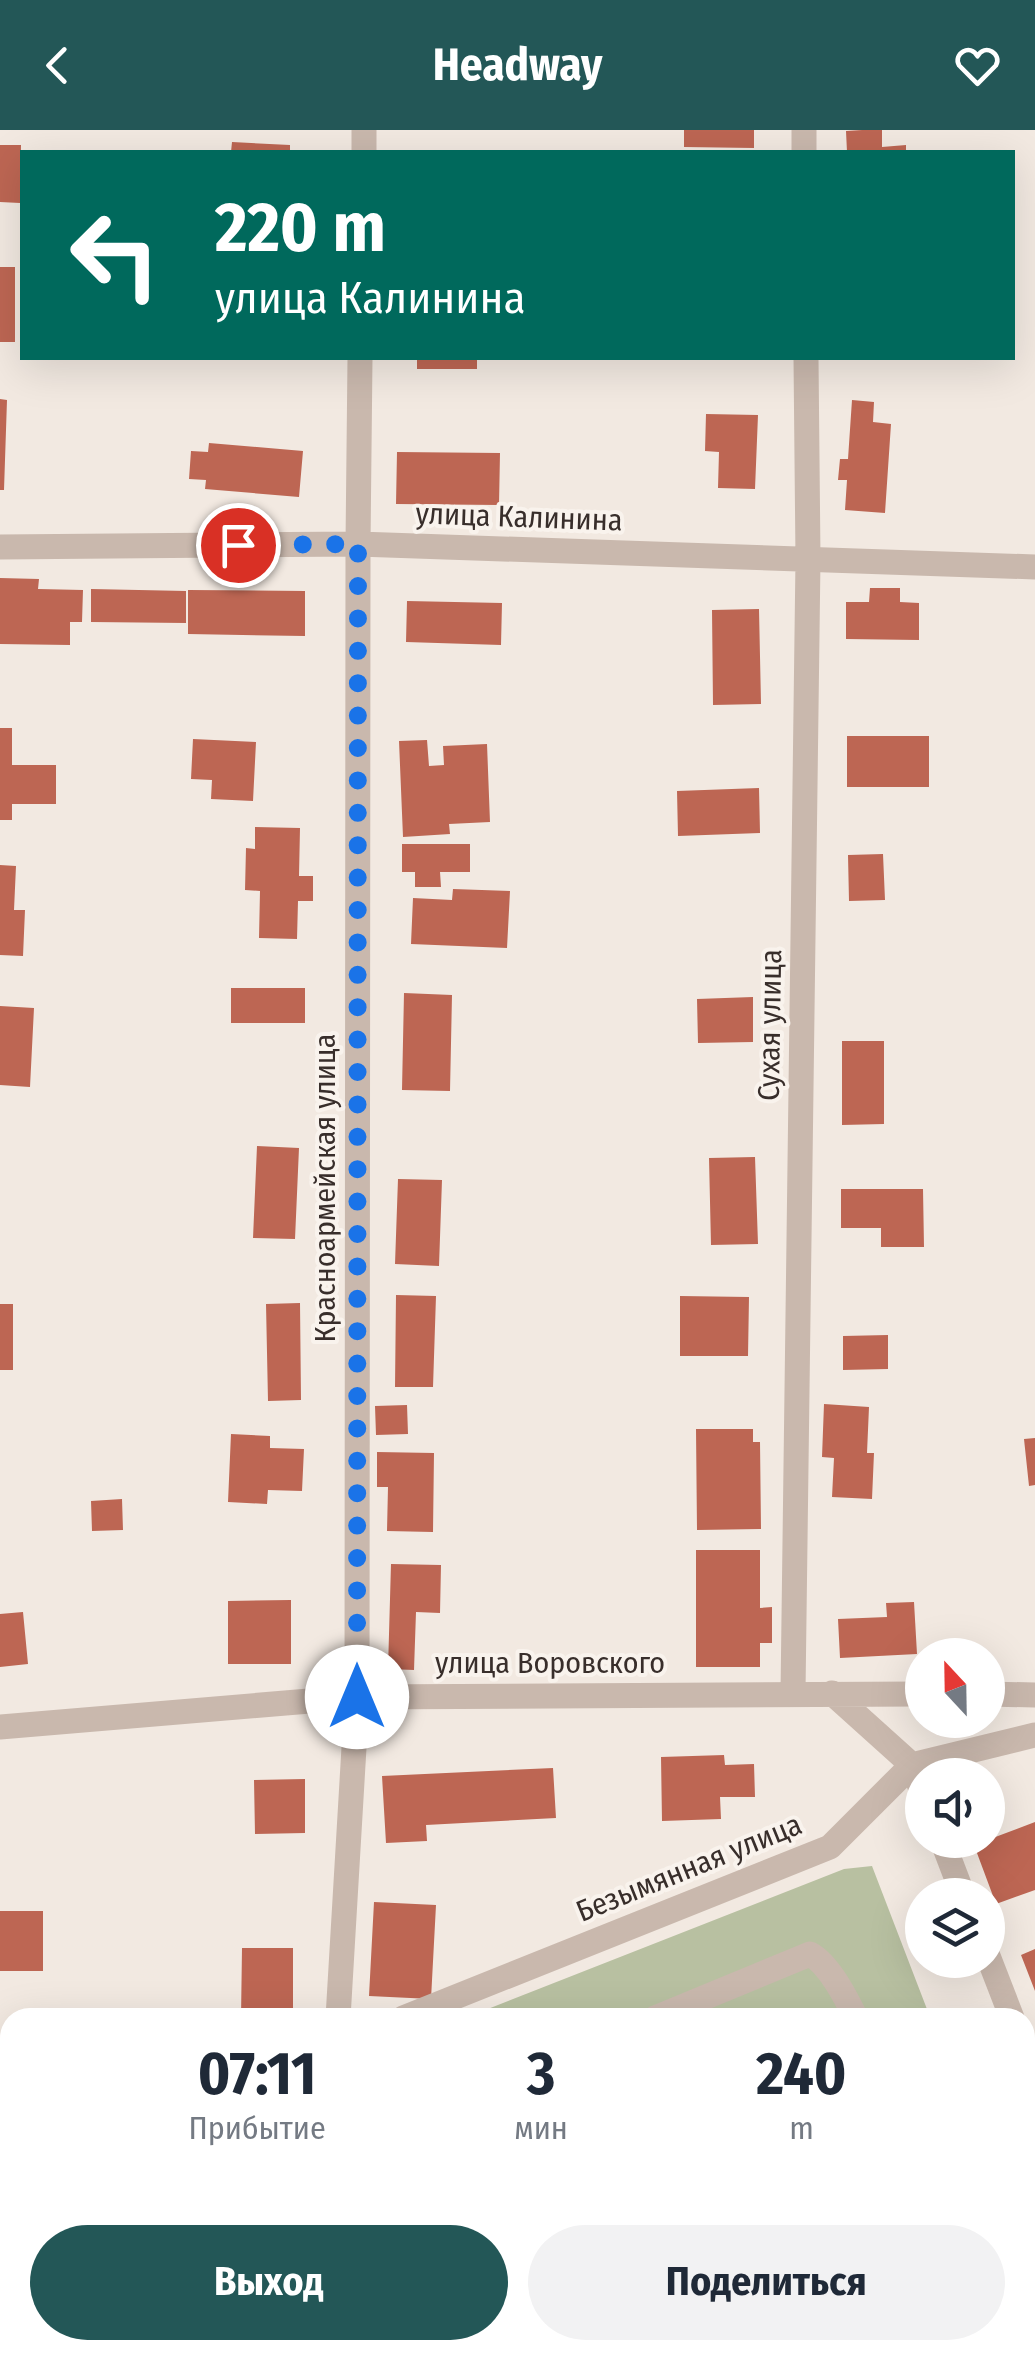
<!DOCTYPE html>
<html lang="ru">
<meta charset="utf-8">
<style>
body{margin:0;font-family:"Fira Sans Condensed",sans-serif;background:#f2f2f3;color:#1f2937;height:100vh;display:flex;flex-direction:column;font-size:38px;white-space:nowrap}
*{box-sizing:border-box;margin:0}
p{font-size:32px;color:#747a83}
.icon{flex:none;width:55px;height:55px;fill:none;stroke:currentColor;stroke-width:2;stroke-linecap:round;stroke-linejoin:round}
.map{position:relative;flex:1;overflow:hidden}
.drawer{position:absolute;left:0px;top:1878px;width:1035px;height:352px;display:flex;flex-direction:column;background:#fff;border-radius:30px 30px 0 0;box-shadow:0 10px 40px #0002}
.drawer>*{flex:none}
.hud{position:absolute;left:20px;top:20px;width:995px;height:210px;border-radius:0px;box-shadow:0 10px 40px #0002;background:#00695c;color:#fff;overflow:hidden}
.needle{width:65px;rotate:338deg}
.tools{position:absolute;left:905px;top:1508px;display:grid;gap:20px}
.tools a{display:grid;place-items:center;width:100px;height:100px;border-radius:50%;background:#fff;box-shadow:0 10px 40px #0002;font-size:50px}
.pin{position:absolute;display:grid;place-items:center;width:85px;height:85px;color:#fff;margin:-42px;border:5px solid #fff;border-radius:50%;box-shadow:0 2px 10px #0007}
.me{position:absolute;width:110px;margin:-55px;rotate:0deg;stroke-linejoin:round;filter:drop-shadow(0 0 8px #0008)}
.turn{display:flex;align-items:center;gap:35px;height:210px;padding:0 30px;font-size:45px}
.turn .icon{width:130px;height:130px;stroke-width:2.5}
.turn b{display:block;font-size:70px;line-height:85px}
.eta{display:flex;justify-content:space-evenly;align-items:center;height:170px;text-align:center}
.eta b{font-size:60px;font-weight:700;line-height:70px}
.button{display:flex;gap:20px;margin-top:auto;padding:20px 30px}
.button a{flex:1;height:115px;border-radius:60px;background:#235757;color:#fff;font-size:40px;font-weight:700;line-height:115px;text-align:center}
.button a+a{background:#f2f2f3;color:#1f2937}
header{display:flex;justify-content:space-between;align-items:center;height:130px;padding:0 30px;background:#235757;color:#fff;font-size:45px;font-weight:700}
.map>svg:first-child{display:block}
.green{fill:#b8c0a1}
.building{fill:#bd6653}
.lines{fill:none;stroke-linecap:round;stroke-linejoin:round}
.street{stroke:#c9b8ad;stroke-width:25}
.route{stroke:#1a73e8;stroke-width:18;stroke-dasharray:0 32.4}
.labels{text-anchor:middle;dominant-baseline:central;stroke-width:8;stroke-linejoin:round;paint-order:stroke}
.street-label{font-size:30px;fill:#382e2b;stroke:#f9f3ed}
</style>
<header><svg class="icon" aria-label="back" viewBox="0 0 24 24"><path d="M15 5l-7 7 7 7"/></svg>Headway<svg class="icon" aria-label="heart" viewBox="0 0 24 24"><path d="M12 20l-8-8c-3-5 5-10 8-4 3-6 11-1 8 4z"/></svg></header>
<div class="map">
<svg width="1035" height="2228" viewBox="0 0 1035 2228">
<rect width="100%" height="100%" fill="#f2e9e1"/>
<!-- green -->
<path class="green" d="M 872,1736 L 930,1887 L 465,1888 L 844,1739 Z
M 10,2065 L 10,2220 L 1025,2220 L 1025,2133 L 1035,2159 L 1035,2228 L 0,2228 L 0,2068 Z"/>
<!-- building -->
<path class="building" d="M 684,0 L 754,0 L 754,18 L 684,17 Z
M 862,0 L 882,0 L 882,17 L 906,15 L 906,22 L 847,22 L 846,1 Z
M 232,12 L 290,15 L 290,22 L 231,22 Z
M 0,15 L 21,15 L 20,73 L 0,72 Z
M 0,137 L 15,137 L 15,212 L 0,212 Z
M 417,228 L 477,228 L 477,239 L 417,239 Z
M 0,269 L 7,270 L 4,360 L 0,360 Z
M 852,270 L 874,272 L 873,292 L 891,294 L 885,383 L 845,380 L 847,350 L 838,350 L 840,329 L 848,329 Z
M 706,284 L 758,285 L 755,359 L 718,358 L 719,322 L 705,321 Z
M 209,313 L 303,321 L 299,367 L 205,359 L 206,350 L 189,349 L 191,321 L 208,322 Z
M 397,322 L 500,323 L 499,375 L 396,374 Z
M 0,448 L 39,449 L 38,459 L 83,460 L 82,492 L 70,492 L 70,515 L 0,514 Z
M 870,458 L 900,458 L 900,472 L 919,473 L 919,510 L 846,509 L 846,472 L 869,472 Z
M 91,459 L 186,461 L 186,493 L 91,492 Z
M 188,460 L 305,461 L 305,506 L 188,504 Z
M 407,471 L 502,473 L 501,515 L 406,512 Z
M 759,479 L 761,574 L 713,575 L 712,480 Z
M 0,598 L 12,598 L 12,635 L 56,635 L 56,674 L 12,674 L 12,690 L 0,690 Z
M 847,606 L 929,606 L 929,657 L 847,657 Z
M 193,609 L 256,612 L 253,671 L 211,669 L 212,650 L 191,649 Z
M 427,610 L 429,636 L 444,635 L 443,616 L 487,614 L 490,692 L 449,694 L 450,704 L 403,707 L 399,611 Z
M 759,658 L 760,703 L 678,706 L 677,661 Z
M 255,697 L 300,698 L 299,746 L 313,746 L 313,771 L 298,771 L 297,809 L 259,808 L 260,761 L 245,760 L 246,718 L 255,719 Z
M 402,714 L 470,714 L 470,742 L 440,742 L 441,757 L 415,757 L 415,742 L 402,742 Z
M 883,724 L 885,770 L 849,771 L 848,725 Z
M 0,735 L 16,736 L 14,780 L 25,780 L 23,826 L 0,825 Z
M 453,759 L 510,761 L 507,818 L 411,814 L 413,768 L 452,770 Z
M 231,858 L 305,858 L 305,893 L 231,893 Z
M 404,863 L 452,865 L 450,961 L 402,960 Z
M 753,867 L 753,912 L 698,913 L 697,869 Z
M 0,876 L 34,878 L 30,957 L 0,955 Z
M 842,911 L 884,911 L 884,994 L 842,995 Z
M 257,1016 L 299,1018 L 295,1109 L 253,1108 Z
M 755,1027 L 758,1114 L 711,1115 L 709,1028 Z
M 398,1049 L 442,1050 L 439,1136 L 395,1134 Z
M 841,1059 L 923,1059 L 924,1117 L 881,1117 L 881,1098 L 841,1098 Z
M 396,1165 L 436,1166 L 433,1257 L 395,1257 Z
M 680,1166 L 749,1167 L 748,1226 L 680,1226 Z
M 300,1173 L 301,1270 L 268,1271 L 266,1174 Z
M 0,1174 L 13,1174 L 13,1240 L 0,1240 Z
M 888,1205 L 888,1239 L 843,1240 L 843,1206 Z
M 824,1274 L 869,1277 L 867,1323 L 874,1323 L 872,1369 L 832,1367 L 834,1328 L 822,1327 Z
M 407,1275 L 408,1304 L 376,1305 L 375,1276 Z
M 696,1299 L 753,1299 L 753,1312 L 760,1312 L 761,1399 L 697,1400 Z
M 231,1304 L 270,1306 L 270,1318 L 304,1319 L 302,1361 L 268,1360 L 267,1374 L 228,1372 Z
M 1035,1308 L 1035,1355 L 1029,1356 L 1024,1309 Z
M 377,1322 L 434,1323 L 433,1402 L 387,1401 L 388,1357 L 377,1357 Z
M 122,1369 L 123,1400 L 92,1401 L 91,1371 Z
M 696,1420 L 760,1420 L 760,1478 L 772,1477 L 772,1513 L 760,1513 L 760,1537 L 696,1537 Z
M 391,1434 L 441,1435 L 440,1483 L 416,1482 L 414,1540 L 388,1539 Z
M 291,1470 L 291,1534 L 228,1534 L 228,1471 Z
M 914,1472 L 917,1524 L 840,1528 L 838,1489 L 887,1487 L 886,1473 Z
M 23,1482 L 28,1534 L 0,1537 L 0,1484 Z
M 724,1625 L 725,1635 L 754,1634 L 755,1667 L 720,1667 L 721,1689 L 662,1691 L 661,1627 Z
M 553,1638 L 556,1688 L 426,1695 L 427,1711 L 386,1713 L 382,1646 Z
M 305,1649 L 305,1703 L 255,1704 L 254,1650 Z
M 1035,1692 L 1035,1760 L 996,1774 L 974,1715 Z
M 374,1772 L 436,1775 L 431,1869 L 369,1866 Z
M 0,1781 L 43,1781 L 43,1841 L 0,1841 Z
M 242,1818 L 293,1818 L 293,1888 L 241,1888 Z
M 1035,1819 L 1035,1861 L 1021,1825 Z"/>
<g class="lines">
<!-- street -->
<path class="street" d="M 804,0 L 804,22
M 364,22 L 364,0
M 0,417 L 358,414 L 1035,437
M 793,1563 L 808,429 L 806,228
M 832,1563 L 912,1635 L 922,1662
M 988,1564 L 1035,1565
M 0,1597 L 357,1567 L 922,1564
M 942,1710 L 963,1765
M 988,1826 L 1012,1888
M 338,1888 L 357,1567 L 358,414 L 360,228
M 403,1888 L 830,1717 L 912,1635 L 1035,1605
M 655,1888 L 810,1824 C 829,1834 846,1868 856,1888
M 1025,1921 L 1035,1946
M 0,2041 L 10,2037
M 0,2148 L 10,2144
M 213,2220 L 215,2228
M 589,2220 L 591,2228
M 986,2220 L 989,2228"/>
</g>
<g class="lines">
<!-- route -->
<path class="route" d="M 238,415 L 358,414 L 357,1567"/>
</g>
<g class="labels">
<!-- street labels -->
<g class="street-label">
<text transform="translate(519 387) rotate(2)">улица Калинина</text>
<text transform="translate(770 895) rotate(-89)">Сухая улица</text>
<text transform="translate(325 1058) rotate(-90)">Красноармейская улица</text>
<text x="550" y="1533">улица Воровского</text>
<text transform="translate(689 1738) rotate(-22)">Безымянная улица</text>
</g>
</g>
</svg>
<div class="tools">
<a><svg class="needle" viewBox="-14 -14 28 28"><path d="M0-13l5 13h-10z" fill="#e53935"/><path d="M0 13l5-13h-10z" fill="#747a83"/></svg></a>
<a><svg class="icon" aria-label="sound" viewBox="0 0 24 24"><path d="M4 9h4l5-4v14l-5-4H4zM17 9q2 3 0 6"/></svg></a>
<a><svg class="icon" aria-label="layers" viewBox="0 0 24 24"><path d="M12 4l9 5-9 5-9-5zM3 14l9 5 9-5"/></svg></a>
</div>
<div class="pin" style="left:238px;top:415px;background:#d93025"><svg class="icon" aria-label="arrive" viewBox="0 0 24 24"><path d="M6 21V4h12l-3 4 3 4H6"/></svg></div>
<svg class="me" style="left:357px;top:1567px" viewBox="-20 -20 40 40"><circle r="19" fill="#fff"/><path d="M0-13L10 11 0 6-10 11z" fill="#1a73e8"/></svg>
<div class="hud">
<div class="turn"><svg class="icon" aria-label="left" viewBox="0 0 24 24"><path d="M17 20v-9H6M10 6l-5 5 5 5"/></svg><div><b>220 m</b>улица Калинина</div></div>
</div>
<section class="drawer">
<div class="eta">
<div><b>07:11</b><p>Прибытие</p></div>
<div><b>3</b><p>мин</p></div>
<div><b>240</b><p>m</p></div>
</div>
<div class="button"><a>Выход</a><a>Поделиться</a></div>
</section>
</div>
